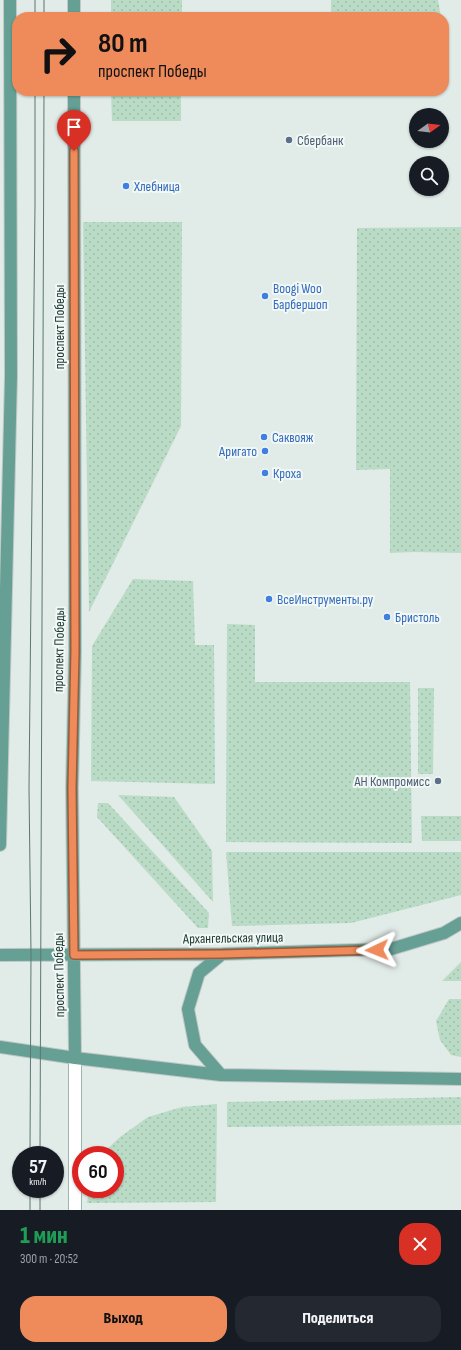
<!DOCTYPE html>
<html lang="ru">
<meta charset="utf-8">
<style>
body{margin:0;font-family:"Sofia Sans Condensed",sans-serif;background:#242831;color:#f1f3f6;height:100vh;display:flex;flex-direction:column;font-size:15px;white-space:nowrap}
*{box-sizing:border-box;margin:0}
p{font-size:13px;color:#9ea1a6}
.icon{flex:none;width:22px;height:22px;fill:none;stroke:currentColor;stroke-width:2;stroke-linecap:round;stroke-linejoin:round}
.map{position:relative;height:1210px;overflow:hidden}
.sheet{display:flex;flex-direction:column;background:#171b24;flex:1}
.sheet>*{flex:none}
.hud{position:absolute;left:12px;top:12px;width:437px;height:84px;border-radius:16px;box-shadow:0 1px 3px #0004;background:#ef8b5b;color:#111;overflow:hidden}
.needle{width:26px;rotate:75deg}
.tools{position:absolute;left:409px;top:108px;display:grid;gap:8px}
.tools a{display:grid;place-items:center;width:40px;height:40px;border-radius:50%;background:#171b24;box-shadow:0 1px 3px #0004;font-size:20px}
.speed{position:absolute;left:12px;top:1146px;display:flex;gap:8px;font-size:20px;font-weight:700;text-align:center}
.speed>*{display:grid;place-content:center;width:52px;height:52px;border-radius:50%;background:#171b24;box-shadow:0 1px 3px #0004;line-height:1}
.speed small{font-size:10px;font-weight:400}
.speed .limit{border:6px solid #d22;background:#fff;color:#111}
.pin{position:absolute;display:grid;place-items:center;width:34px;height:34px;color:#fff;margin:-41px -17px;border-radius:50% 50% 50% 0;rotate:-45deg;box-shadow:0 0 4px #0007}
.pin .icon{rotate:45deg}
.me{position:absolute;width:44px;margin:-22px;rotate:268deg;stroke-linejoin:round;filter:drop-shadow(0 0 3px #0008)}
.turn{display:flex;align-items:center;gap:14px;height:84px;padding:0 20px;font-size:18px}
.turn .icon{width:52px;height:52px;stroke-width:2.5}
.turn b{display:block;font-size:28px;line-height:34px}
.round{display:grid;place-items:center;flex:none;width:42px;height:42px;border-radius:16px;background:#242831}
.summary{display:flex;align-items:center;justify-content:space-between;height:68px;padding:0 20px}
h1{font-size:24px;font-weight:800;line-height:30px;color:#1e9e55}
.button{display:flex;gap:8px;margin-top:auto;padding:8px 20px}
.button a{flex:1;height:46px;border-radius:16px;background:#ef8b5b;color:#111;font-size:16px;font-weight:800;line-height:46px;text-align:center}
.button a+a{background:#242831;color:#f1f3f6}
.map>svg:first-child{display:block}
.grass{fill:url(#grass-dots)}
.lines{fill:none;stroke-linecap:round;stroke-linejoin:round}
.secondary-casing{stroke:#9fb6b0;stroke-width:14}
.primary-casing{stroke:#c1c8c7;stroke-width:14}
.secondary{stroke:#fff;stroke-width:12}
.primary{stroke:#66a095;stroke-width:12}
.tram{stroke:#5c7772;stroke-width:1}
.route-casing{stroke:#9b5a3b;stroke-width:10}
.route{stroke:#ef8b5b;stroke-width:7}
.service-dot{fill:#5c6f8a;stroke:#f1f8f5;stroke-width:1.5}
.shop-dot{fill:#3f7fe0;stroke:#f1f8f5;stroke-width:1.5}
.labels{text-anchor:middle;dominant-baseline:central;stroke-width:4;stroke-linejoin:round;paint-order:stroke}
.service-label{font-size:14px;fill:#4e5e75;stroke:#f1f8f5;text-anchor:start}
.shop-label{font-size:14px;fill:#366cbe;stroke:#f1f8f5;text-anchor:start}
.street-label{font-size:14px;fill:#213b36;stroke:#f1f8f5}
</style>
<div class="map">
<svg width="461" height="1210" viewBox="0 0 461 1210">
<defs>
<pattern id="grass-dots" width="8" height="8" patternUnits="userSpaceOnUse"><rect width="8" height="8" fill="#badcc6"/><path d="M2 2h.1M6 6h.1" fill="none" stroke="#a0beab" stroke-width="1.8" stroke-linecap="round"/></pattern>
</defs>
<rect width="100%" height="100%" fill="#e1ebe7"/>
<!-- grass -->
<path class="grass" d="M 111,0 L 182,0 L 182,17 L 111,17 Z
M 331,0 L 438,0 L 441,17 L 331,17 Z
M 111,91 L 181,91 L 181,121 L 112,121 Z
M 83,222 L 182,222 L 181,426 L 89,612 Z
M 461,227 L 461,553 L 414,552 L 390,553 L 390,469 L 356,470 L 357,228 Z
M 133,579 L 193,581 L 195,645 L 214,645 L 215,784 L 91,781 L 92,646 Z
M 227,624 L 255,625 L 255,682 L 410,682 L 412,843 L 226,842 Z
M 418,688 L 434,688 L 433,774 L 418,774 Z
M 118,795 L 174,797 L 212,851 L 213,902 Z
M 98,803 L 108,803 L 209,913 L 208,928 L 198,928 L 97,817 Z
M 421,816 L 461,816 L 461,841 L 422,841 Z
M 226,852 L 461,852 L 461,895 L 351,923 L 232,926 Z
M 461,962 L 461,981 L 442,981 Z
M 449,999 L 461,999 L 461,1057 L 451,1055 L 440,1040 L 436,1021 Z
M 461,1097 L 461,1125 L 227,1127 L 227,1102 Z
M 217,1104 L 216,1202 L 87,1203 L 89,1189 L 115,1189 L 115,1155 L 101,1155 L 120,1137 L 148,1117 L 182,1107 Z"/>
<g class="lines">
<defs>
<path id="secondary" d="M 75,1058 L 75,1210"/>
<path id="primary" d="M 74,17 L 74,0
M 74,91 L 75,651 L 72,788 L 75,1058
M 0,845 L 11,376 L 10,0
M 0,955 L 222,954 L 391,949 L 444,933 L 461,923
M 0,1047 L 75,1058 L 221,1075 L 461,1079
M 221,1075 L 195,1045 L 188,1009 L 199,973 L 222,954"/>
</defs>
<!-- secondary casing -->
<use href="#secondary" class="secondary-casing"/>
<!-- primary casing -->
<use href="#primary" class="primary-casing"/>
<!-- secondary -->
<use href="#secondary" class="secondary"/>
<!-- primary -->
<use href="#primary" class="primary"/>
<!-- tram -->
<path class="tram" d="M 35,0 L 35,17
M 44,0 L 44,17
M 30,1155 L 31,954 L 29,788 L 35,204 L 35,91
M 40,1155 L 44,91
M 30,1189 L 30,1210
M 40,1210 L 40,1189"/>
</g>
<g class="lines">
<defs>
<path id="route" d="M 74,151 L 75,651 L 72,788 L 74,955 L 222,954 L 377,950"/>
</defs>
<!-- route casing -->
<use href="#route" class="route-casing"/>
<!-- route -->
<use href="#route" class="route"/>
</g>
<!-- markers -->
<g class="service-dot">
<circle cx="289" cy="140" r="4"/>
<circle cx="438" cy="781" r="4"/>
</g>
<g class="shop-dot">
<circle cx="126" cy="186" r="4"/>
<circle cx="265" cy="296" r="4"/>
<circle cx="264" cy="437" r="4"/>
<circle cx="265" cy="451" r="4"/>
<circle cx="265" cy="473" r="4"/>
<circle cx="269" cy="599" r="4"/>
<circle cx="387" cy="617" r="4"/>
</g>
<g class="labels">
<!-- service labels -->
<g class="service-label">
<text x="297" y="140">Сбербанк</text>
<text x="430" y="781" text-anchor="end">АН Компромисс</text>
</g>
<!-- shop labels -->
<g class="shop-label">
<text x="134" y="186">Хлебница</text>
<text x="273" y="288">Boogi Woo<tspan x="273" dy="16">Барбершоп</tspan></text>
<text x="272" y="437">Саквояж</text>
<text x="257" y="451" text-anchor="end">Аригато</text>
<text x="273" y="473">Кроха</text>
<text x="277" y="599">ВсеИнструменты.ру</text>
<text x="395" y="617">Бристоль</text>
</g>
<!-- street labels -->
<g class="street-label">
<text transform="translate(59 327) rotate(-90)">проспект Победы</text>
<text transform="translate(59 650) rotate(-89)">проспект Победы</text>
<text transform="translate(233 938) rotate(-1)">Архангельская улица</text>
<text transform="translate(59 975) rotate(-91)">проспект Победы</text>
</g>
</g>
</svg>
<div class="tools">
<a><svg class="needle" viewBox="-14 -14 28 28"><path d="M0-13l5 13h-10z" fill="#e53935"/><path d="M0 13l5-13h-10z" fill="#9ea1a6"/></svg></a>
<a><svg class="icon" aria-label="search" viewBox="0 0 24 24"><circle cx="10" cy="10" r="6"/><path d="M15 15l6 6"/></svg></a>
</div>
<div class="speed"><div>57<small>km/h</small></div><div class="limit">60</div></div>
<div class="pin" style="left:74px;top:151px;background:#d93025"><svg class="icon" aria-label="arrive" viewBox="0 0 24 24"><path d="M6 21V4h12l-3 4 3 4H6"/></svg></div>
<svg class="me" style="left:377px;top:950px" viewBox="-20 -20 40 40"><path d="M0-17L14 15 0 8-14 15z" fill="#ef8b5b" stroke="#fff" stroke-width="4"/></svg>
<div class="hud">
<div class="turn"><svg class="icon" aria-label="right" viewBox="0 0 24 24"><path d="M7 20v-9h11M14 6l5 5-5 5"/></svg><div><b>80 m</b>проспект Победы</div></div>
</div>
</div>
<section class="sheet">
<div class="summary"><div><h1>1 мин</h1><p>300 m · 20:52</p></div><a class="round" style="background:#d93025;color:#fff"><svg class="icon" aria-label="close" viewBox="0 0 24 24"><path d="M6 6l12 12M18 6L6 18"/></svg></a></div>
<div class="button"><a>Выход</a><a>Поделиться</a></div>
</section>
